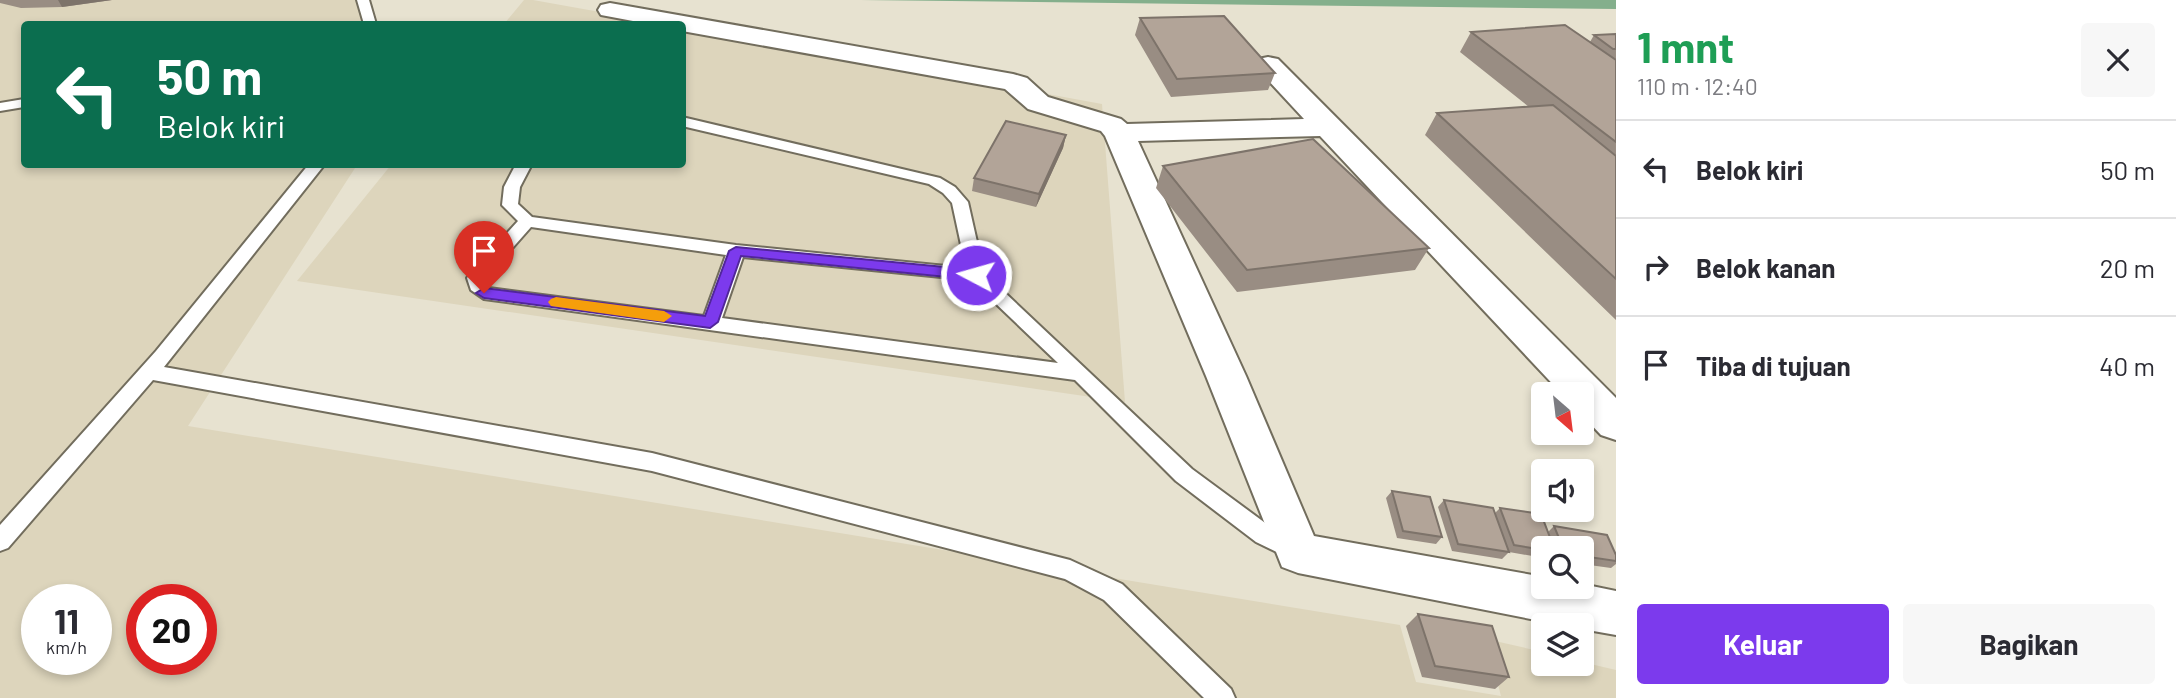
<!DOCTYPE html>
<html lang="id">
<meta charset="utf-8">
<style>
body{margin:0;font-family:Barlow,sans-serif;background:#f7f7f7;color:#2b2b33;height:100vh;display:flex;flex-direction:column;font-size:26px;white-space:nowrap}
*{box-sizing:border-box;margin:0}
p{font-size:23px;color:#7c7c81}
.icon{flex:none;width:38px;height:38px;fill:none;stroke:currentColor;stroke-width:2;stroke-linecap:round;stroke-linejoin:round}
.map{position:relative;flex:1;overflow:hidden}
.side{display:flex;flex-direction:column;background:#fff;width:560px}
.side>*{flex:none}
.guide{position:absolute;left:21px;top:21px;width:665px;height:147px;border-radius:7px;box-shadow:0 4px 10px #0003;background:#0b6e4f;color:#fff;overflow:hidden}
.needle{width:46px;rotate:152deg}
.controls{position:absolute;left:1531px;top:382px;display:grid;gap:14px}
.controls a{display:grid;place-items:center;width:63px;height:63px;border-radius:7px;background:#fff;box-shadow:0 4px 10px #0003;font-size:35px}
.speed{position:absolute;left:21px;top:584px;display:flex;gap:14px;font-size:35px;font-weight:700;text-align:center}
.speed>*{display:grid;place-content:center;width:91px;height:91px;border-radius:50%;background:#fff;box-shadow:0 4px 10px #0003;line-height:1}
.speed small{font-size:18px;font-weight:400}
.speed .limit{border:10px solid #d22;background:#fff;color:#111}
.pin{position:absolute;display:grid;place-items:center;width:60px;height:60px;color:#fff;margin:-72px -30px;border-radius:50% 50% 50% 0;rotate:-45deg;box-shadow:0 0 7px #0007}
.pin .icon{rotate:45deg}
.me{position:absolute;width:77px;margin:-38px;rotate:276deg;stroke-linejoin:round;filter:drop-shadow(0 0 5px #0008)}
.turn{display:flex;align-items:center;gap:24px;height:147px;padding:0 21px;font-size:32px}
.turn .icon{width:91px;height:91px;stroke-width:2.5}
.turn b{display:block;font-size:49px;line-height:60px}
.round{display:grid;place-items:center;flex:none;width:74px;height:74px;border-radius:7px;background:#f7f7f7}
.headline{display:flex;align-items:center;justify-content:space-between;height:119px;padding:0 21px}
h1{font-size:42px;font-weight:700;line-height:52px;color:#1e9e55}
.button{display:flex;gap:14px;margin-top:auto;padding:14px 21px}
.button a{flex:1;height:80px;border-radius:7px;background:#7c3aed;color:#fff;font-size:28px;font-weight:700;line-height:80px;text-align:center}
.button a+a{background:#f7f7f7;color:#2b2b33}
ul{padding:0;list-style:none}
li{display:flex;align-items:center;gap:21px;height:98px;padding:0 21px;border-top:2px solid #e1e1e2}
li div{flex:1}
li b{display:block;font-size:26px}
li em{font-style:normal}
main{display:flex;flex:1;min-height:0}
.map>svg:first-child{display:block}
.built{fill:#ddd5bc;fill-rule:evenodd}
.water{fill:#84af8c}
.lines{fill:none;stroke-linecap:round;stroke-linejoin:round}
.lane-casing{stroke:#726d5d;stroke-width:4}
.street-casing{stroke:#726d5d;stroke-width:4}
.lane{fill:#fff;fill-rule:evenodd}
.street{fill:#fff;fill-rule:evenodd}
.wall{fill:#998d83}
.shaded-wall{fill:#7d736a}
.building{fill:#b2a498;stroke:#7d736a;stroke-width:2}
.route{fill:#7c3aed;stroke:#51269a;stroke-width:2}
.slow{fill:#f59e0b}
</style>
<main>
<div class="map">
<svg width="1616" height="698" viewBox="0 0 1616 698">
<rect width="100%" height="100%" fill="#e7e2d0"/>
<!-- built -->
<path class="built" d="M 0,0 L 366,0 L 376,24 L 24,24 L 24,164 L 357,165 L 188,426 L 1400,625 L 1416,682 L 1501,696 L 1486,639 L 1543,652 L 1544,663 L 1582,662 L 1616,670 L 1616,698 L 0,698 ZM 37,600 L 96,600 L 96,660 L 37,660 ZM 142,600 L 201,600 L 201,660 L 142,660 Z
M 524,0 L 533,0 L 667,24 L 504,24 Z
M 683,27 L 1102,104 L 1125,402 L 297,281 L 391,165 L 682,164 Z"/>
<!-- water -->
<path class="water" d="M 861,0 L 1616,0 L 1616,9 Z"/>
<g class="lines">
<defs>
<path id="lane" d="M 357,0 L 369,0 L 376,24 L 364,24 Z
M 24,99 L 24,107 L 0,111 L 0,103 Z
M 682,117 L 940,178 L 955,187 L 968,202 L 984,273 L 1192,469 L 1272,528 L 1301,543 L 1305,550 L 1301,557 L 1293,560 L 1256,542 L 1176,481 L 1075,380 L 484,299 L 471,290 L 467,278 L 470,274 L 518,221 L 502,205 L 504,187 L 516,164 L 532,164 L 520,187 L 518,204 L 532,217 L 736,245 L 966,268 L 952,203 L 943,193 L 929,184 L 682,126 ZM 531,227 L 726,255 L 704,316 L 489,288 L 485,279 ZM 743,257 L 971,280 L 1058,363 L 722,318 Z
M 309,164 L 325,164 L 164,367 L 652,453 L 1070,560 L 1122,584 L 1231,689 L 1235,698 L 1204,698 L 1104,600 L 1065,579 L 652,471 L 153,380 L 8,548 L 0,551 L 0,525 L 156,351 Z"/>
<path id="street" d="M 610,3 L 1013,74 L 1027,78 L 1048,97 L 1121,119 L 1127,124 L 1304,119 L 1254,65 L 1258,59 L 1268,57 L 1278,59 L 1616,398 L 1616,440 L 1601,435 L 1582,415 L 1582,394 L 1562,394 L 1320,136 L 1138,141 L 1246,376 L 1314,536 L 1544,577 L 1544,586 L 1582,584 L 1616,591 L 1616,635 L 1582,629 L 1582,625 L 1561,625 L 1298,573 L 1282,567 L 1206,376 L 1105,136 L 1101,131 L 1028,109 L 1005,89 L 682,31 L 682,24 L 649,24 L 601,15 L 598,10 L 601,5 Z"/>
</defs>
<!-- lane casing -->
<use href="#lane" class="lane-casing"/>
<!-- street casing -->
<use href="#street" class="street-casing"/>
<!-- lane -->
<use href="#lane" class="lane"/>
<!-- street -->
<use href="#street" class="street"/>
</g>
<!-- wall -->
<path class="wall" d="M 0,0 L 112,0 L 62,7 L 21,8 L 0,3 Z
M 1140,18 L 1275,73 L 1268,90 L 1171,97 L 1135,35 Z
M 1471,32 L 1590,42 L 1594,35 L 1616,34 L 1616,320 L 1425,135 L 1437,113 L 1529,107 L 1460,52 Z
M 1066,135 L 1063,148 L 1036,207 L 972,191 L 974,178 Z
M 1163,166 L 1429,248 L 1415,270 L 1237,292 L 1156,188 Z
M 1392,491 L 1442,537 L 1436,544 L 1397,538 L 1386,498 Z
M 1444,500 L 1495,513 L 1500,508 L 1548,532 L 1554,526 L 1616,555 L 1616,564 L 1611,568 L 1582,564 L 1582,548 L 1544,548 L 1544,558 L 1509,552 L 1502,559 L 1452,551 L 1438,507 Z
M 1418,614 L 1509,677 L 1495,689 L 1422,677 L 1406,626 Z"/>
<!-- shaded-wall -->
<path class="shaded-wall" d="M 58,0 L 112,0 L 62,7 Z
M 1066,135 L 1063,148 L 1036,207 L 1039,194 Z"/>
<!-- building -->
<path class="building" d="M 1224,16 L 1275,73 L 1177,79 L 1140,18 Z
M 1565,25 L 1616,60 L 1616,142 L 1471,32 Z
M 1616,34 L 1616,49 L 1613,49 L 1594,35 Z
M 1553,105 L 1616,156 L 1616,279 L 1437,113 Z
M 1006,121 L 1066,135 L 1039,194 L 974,178 Z
M 1313,139 L 1429,248 L 1247,270 L 1163,166 Z
M 1392,491 L 1430,497 L 1442,537 L 1403,531 Z
M 1444,500 L 1493,508 L 1509,552 L 1458,544 Z
M 1500,508 L 1541,514 L 1554,548 L 1544,548 L 1544,550 L 1514,545 Z
M 1554,526 L 1607,535 L 1616,555 L 1616,561 L 1582,556 L 1582,548 L 1563,548 Z
M 1418,614 L 1492,626 L 1509,677 L 1435,666 Z"/>
<!-- route -->
<path class="route" d="M 736,247 L 976,270 L 984,275 L 976,280 L 741,256 L 718,322 L 710,328 L 484,298 L 476,293 L 484,288 L 705,316 L 729,251 Z"/>
<!-- slow -->
<path class="slow" d="M 556,297 L 664,311 L 672,316 L 664,322 L 551,306 L 548,302 L 551,299 Z"/>
</svg>
<div class="controls">
<a><svg class="needle" viewBox="-14 -14 28 28"><path d="M0-13l5 13h-10z" fill="#e53935"/><path d="M0 13l5-13h-10z" fill="#7c7c81"/></svg></a>
<a><svg class="icon" aria-label="sound" viewBox="0 0 24 24"><path d="M4 9h4l5-4v14l-5-4H4zM17 9q2 3 0 6"/></svg></a>
<a><svg class="icon" aria-label="search" viewBox="0 0 24 24"><circle cx="10" cy="10" r="6"/><path d="M15 15l6 6"/></svg></a>
<a><svg class="icon" aria-label="layers" viewBox="0 0 24 24"><path d="M12 4l9 5-9 5-9-5zM3 14l9 5 9-5"/></svg></a>
</div>
<div class="speed"><div>11<small>km/h</small></div><div class="limit">20</div></div>
<div class="pin" style="left:484px;top:293px;background:#d93025"><svg class="icon" aria-label="arrive" viewBox="0 0 24 24"><path d="M6 21V4h12l-3 4 3 4H6"/></svg></div>
<svg class="me" style="left:976px;top:275px" viewBox="-20 -20 40 40"><circle r="17" fill="#7c3aed" stroke="#fff" stroke-width="3"/><path d="M0-11L8 9 0 5-8 9z" fill="#fff"/></svg>
<div class="guide">
<div class="turn"><svg class="icon" aria-label="left" viewBox="0 0 24 24"><path d="M17 20v-9H6M10 6l-5 5 5 5"/></svg><div><b>50 m</b>Belok kiri</div></div>
</div>
</div>
<section class="side">
<div class="headline"><div><h1>1 mnt</h1><p>110 m · 12:40</p></div><a class="round"><svg class="icon" aria-label="close" viewBox="0 0 24 24"><path d="M6 6l12 12M18 6L6 18"/></svg></a></div>
<ul>
<li><svg class="icon" aria-label="left" viewBox="0 0 24 24"><path d="M17 20v-9H6M10 6l-5 5 5 5"/></svg><div><b>Belok kiri</b></div><em>50 m</em></li>
<li><svg class="icon" aria-label="right" viewBox="0 0 24 24"><path d="M7 20v-9h11M14 6l5 5-5 5"/></svg><div><b>Belok kanan</b></div><em>20 m</em></li>
<li><svg class="icon" aria-label="arrive" viewBox="0 0 24 24"><path d="M6 21V4h12l-3 4 3 4H6"/></svg><div><b>Tiba di tujuan</b></div><em>40 m</em></li>
</ul>
<div class="button"><a>Keluar</a><a>Bagikan</a></div>
</section>
</main>
